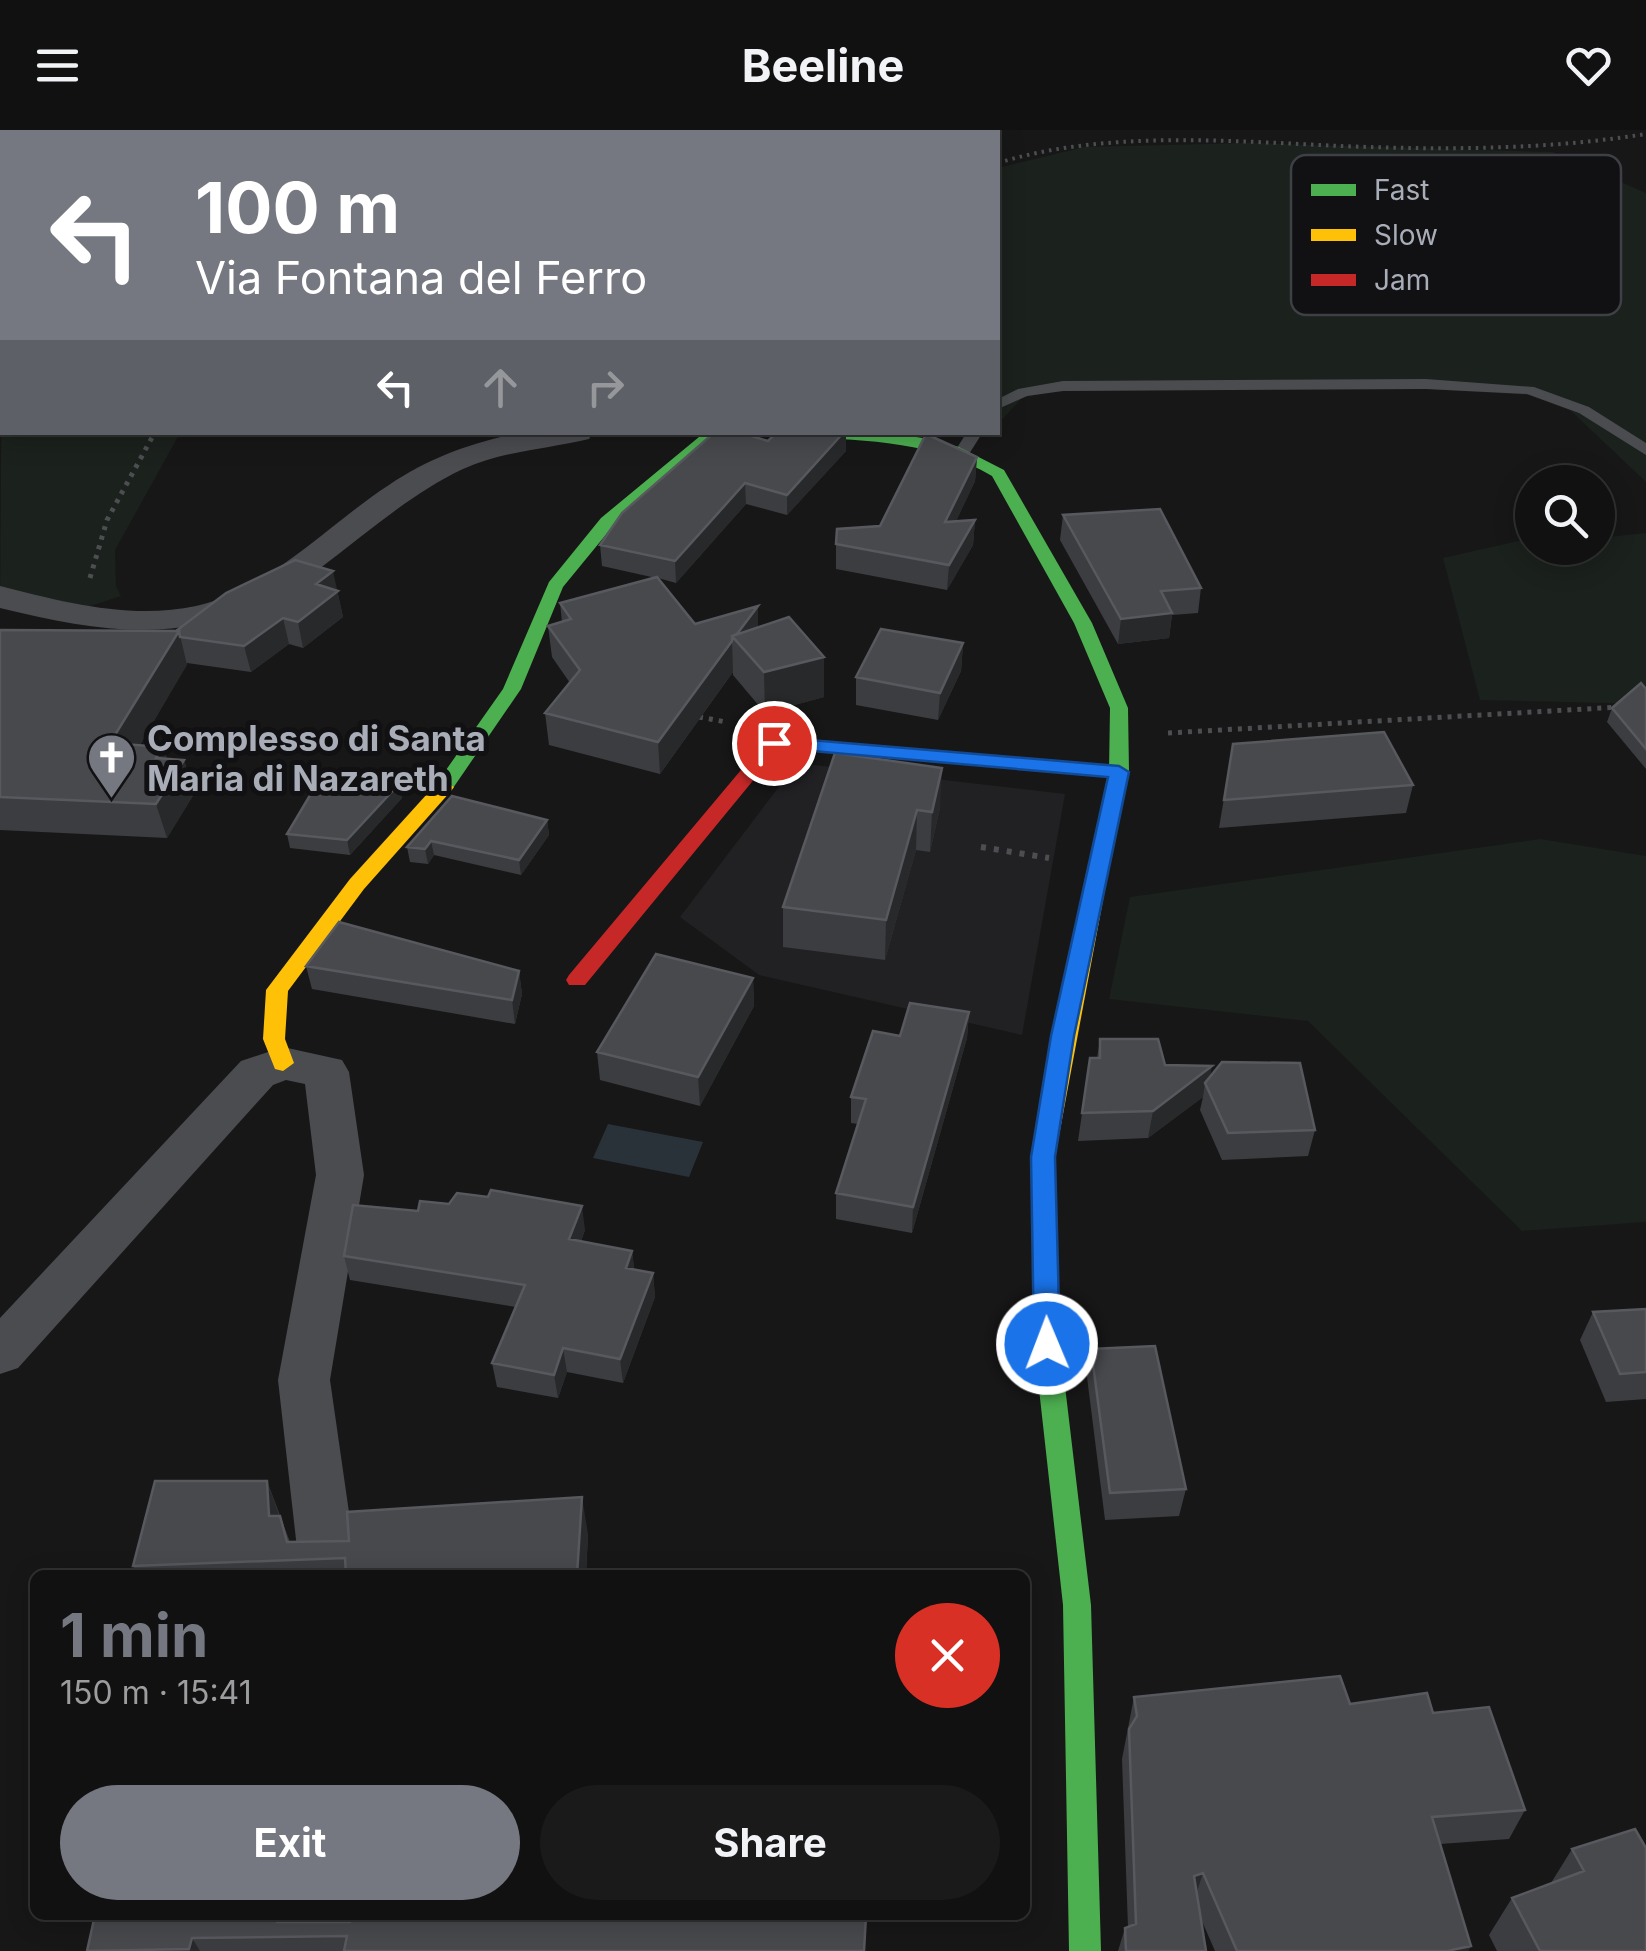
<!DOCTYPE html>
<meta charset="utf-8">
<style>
body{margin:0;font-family:Inter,sans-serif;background:#1a1a1a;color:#f1f3f6;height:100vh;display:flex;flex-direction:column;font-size:38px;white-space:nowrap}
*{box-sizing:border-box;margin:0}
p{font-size:32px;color:#9c9d9f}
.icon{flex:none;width:55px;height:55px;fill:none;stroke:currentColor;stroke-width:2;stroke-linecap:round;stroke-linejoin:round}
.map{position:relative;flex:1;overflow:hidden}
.details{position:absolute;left:30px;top:1440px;width:1000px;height:350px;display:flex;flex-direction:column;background:#111;border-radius:15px;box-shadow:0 5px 25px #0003,0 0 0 2px #303131}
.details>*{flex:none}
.hud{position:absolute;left:0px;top:0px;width:1000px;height:305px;box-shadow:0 5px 25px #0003,0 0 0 2px #303131;background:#757880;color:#fff;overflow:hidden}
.tools{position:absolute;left:1515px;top:335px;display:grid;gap:20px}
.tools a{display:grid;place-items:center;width:100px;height:100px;border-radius:50%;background:#111;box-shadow:0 5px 25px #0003,0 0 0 2px #303131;font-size:50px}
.pin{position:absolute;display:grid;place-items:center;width:85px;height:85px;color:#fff;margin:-42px;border:5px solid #fff;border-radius:50%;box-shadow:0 2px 10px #0007}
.me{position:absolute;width:110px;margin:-55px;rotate:359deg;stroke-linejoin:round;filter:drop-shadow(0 0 8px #0008)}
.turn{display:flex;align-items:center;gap:35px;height:210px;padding:0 30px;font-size:45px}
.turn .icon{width:130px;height:130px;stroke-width:2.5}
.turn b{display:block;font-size:70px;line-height:85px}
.lanes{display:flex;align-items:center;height:95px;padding:0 30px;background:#0003;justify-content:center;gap:50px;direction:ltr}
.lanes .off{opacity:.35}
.round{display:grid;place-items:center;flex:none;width:105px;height:105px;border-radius:52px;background:#1a1a1a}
.headline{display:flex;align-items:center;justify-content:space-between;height:170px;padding:0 30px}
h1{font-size:60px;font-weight:700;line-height:75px;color:#757880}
.primary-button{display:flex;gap:20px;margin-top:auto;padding:20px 30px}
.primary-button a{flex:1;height:115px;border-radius:60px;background:#757880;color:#fff;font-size:40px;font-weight:700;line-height:115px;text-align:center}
.primary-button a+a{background:#1a1a1a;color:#f1f3f6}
header{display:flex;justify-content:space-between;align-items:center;height:130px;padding:0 30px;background:#111;font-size:45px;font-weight:700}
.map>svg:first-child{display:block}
.built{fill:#212124}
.green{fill:#1b211c}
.water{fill:#2a3239}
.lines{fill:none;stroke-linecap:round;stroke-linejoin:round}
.path-far2{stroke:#4d4e52;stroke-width:4;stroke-dasharray:2.5 5;stroke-linecap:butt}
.path-far1{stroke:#4d4e52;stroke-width:5;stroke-dasharray:4 6;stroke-linecap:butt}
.path{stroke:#4d4e52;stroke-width:6;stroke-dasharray:5 8;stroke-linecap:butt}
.lane{fill:#4b4c50;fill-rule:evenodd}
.street{fill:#4b4c50;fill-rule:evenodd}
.fast{fill:#4caf50;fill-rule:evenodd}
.slow{fill:#ffc107;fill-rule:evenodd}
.jam{fill:#c62828;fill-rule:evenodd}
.wall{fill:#3c3d40}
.shaded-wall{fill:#28292a}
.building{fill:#48494d;stroke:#57595e;stroke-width:2.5}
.route{fill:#1a73e8;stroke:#114b97;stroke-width:2.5}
.labels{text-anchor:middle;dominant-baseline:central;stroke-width:10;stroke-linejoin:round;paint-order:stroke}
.poi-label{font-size:35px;font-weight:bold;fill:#a8adb8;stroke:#111113;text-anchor:start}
.key{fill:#111113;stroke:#3e4045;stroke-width:2.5}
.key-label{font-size:28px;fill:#a8adb8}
</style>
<header><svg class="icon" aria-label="menu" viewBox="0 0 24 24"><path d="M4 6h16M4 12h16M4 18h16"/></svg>Beeline<svg class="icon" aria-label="heart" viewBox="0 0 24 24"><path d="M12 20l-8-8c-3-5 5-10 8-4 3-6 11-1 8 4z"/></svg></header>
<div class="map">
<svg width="1646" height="1821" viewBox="0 0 1646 1821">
<rect width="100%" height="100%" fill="#171717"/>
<!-- built -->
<path class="built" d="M 797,633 L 1065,664 L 1022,905 L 759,845 L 680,787 Z"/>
<!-- green -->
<path class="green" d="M 0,0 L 221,0 L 2,2 L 0,163 Z
M 1248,13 L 1553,22 L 1646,63 L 1646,352 L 1571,281 L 1529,265 L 1426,259 L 1054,261 L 1022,268 L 998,294 L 998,38 L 1084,17 Z
M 2,203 L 2,302 L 180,303 L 115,420 L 116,456 L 121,466 L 60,486 L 0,474 Z
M 1646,403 L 1646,574 L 1480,570 L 1443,428 L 1532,408 L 1532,418 L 1598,418 L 1598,408 Z
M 1540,709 L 1646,726 L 1646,1092 L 1522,1101 L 1308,891 L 1109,869 L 1130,767 Z"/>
<!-- water -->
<path class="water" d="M 608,994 L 703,1012 L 689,1047 L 593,1028 Z"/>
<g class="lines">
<!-- path-far2 -->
<path class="path-far2" d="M 382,0 L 388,2
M 163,2 L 168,0
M 203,2 L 207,0
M 399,2 L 403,0
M 998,33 C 1104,0 1230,11 1340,16 C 1444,20 1544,20 1646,4"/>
<!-- path-far1 -->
<path class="path-far1" d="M 90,448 L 107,390 L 155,302
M 699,587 L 726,592
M 1168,603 L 1620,577"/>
<!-- path -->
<path class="path" d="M 981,717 L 1049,728"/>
<!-- lane -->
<path class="lane" d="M 1426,249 L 1534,257 L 1589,277 L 1646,313 L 1646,325 L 1579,283 L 1527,264 L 1426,259 L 1063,261 L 1027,266 L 998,279 L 998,269 L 1018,259 L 1063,251 Z
M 967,302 L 983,302 L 969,324 L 957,324 L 955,321 Z"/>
<!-- street -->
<path class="street" d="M 523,302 L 593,302 L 589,309 C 547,319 503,321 463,339 C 410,364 366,404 319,439 C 213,517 121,508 0,478 L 0,456 C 63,472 131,490 196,476 C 271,459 327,395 389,355 C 430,327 474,312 523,302 Z
M 283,917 L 342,930 L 349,942 L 364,1045 L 330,1250 L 358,1445 L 300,1445 L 278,1250 L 316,1045 L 305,954 L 286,950 L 273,955 L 18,1238 L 0,1244 L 0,1188 L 241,931 Z
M 299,1785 L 363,1785 L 361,1821 L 295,1821 Z"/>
<!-- fast -->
<path class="fast" d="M 705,302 L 722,302 L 613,396 L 563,457 L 521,559 L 451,661 L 437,661 L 434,657 L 503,559 L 549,452 L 601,388 Z
M 796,302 L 884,302 L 929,309 L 959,317 L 1004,340 L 1092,493 L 1128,578 L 1129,642 L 1106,743 L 1092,743 L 1089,738 L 1109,642 L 1110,578 L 1074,493 L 992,346 C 933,311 869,311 803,307 Z
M 1044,1072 L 1053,1074 L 1056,1081 L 1060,1214 L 1091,1475 L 1101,1821 L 1069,1821 L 1063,1475 L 1034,1214 L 1032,1081 L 1035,1074 Z"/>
<!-- slow -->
<path class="slow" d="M 786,608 L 1119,636 L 1129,642 L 1119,648 L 779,618 L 776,614 Z
M 444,651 L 454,657 L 451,661 L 364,759 L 288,861 L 285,909 L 294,933 L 283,941 L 275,939 L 263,909 L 266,860 L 350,749 L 437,653 Z
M 1099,731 L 1109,738 L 1055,1027 L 1056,1081 L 1053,1088 L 1035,1088 L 1032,1081 L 1031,1027 L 1089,738 Z"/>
<!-- jam -->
<path class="jam" d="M 774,607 L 793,610 L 796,614 L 793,618 L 779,619 L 585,855 L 569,855 L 566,850 L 569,845 L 767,609 Z"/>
</g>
<!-- wall -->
<path class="wall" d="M 768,311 L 846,321 L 787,385 L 746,374 L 676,453 L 658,448 L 695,494 L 758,497 L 824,527 L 824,567 L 765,583 L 733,545 L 733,542 L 660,644 L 549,615 L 545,583 L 570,553 L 552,527 L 548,496 L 562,492 L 560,473 L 656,448 L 602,436 L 600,415 Z
M 977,327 L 975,351 L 956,391 L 975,390 L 973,415 L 947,460 L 836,439 L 836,414 L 880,396 Z
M 1063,385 L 1201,458 L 1198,483 L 1172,485 L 1169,508 L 1118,514 L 1060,410 Z
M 337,460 L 343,487 L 303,518 L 289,514 L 251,542 L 187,533 L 140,615 L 163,617 L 167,629 L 184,630 L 194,664 L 167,708 L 0,700 L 0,500 L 176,501 Z
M 963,513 L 961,541 L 938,590 L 856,575 L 856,547 Z
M 1646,559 L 1646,639 L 1607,592 L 1612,578 Z
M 1233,614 L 1413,655 L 1406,683 L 1219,698 Z
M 835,623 L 940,678 L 930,722 L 916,720 L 885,830 L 783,817 L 783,777 Z
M 399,654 L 402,668 L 350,725 L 290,718 L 287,704 L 329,665 Z
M 452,666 L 547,690 L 549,705 L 521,745 L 434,725 L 428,734 L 410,732 L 407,717 Z
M 306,836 L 519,841 L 522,864 L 515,894 L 312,859 Z
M 753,848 L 754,876 L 700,976 L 600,950 L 597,922 Z
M 969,882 L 967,908 L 912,1103 L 836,1089 L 836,1063 L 858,994 L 851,993 L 851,967 L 900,906 Z
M 1100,909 L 1165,935 L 1210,947 L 1315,1000 L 1308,1026 L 1222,1030 L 1200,980 L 1203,967 L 1148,1008 L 1078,1011 L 1090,928 L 1097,928 Z
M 449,1074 L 585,1100 L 581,1111 L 632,1121 L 634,1139 L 653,1143 L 655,1167 L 623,1253 L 567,1242 L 558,1268 L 497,1257 L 492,1233 L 516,1177 L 350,1150 L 344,1126 L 418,1081 Z
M 1646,1179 L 1646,1269 L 1606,1272 L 1580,1210 L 1593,1182 Z
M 1091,1219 L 1186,1359 L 1179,1386 L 1105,1390 L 1087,1247 Z
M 267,1351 L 290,1412 L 588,1404 L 586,1445 L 137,1445 L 133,1436 Z
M 1134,1567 L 1350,1574 L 1433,1583 L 1525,1680 L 1509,1709 L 1440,1714 L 1471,1816 L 1468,1821 L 1215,1821 L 1201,1789 L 1206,1821 L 1118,1821 L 1125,1798 L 1128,1797 L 1122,1629 Z
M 1572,1719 L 1646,1821 L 1497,1821 L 1489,1805 L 1512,1768 L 1551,1753 Z
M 296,1785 L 295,1792 L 864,1821 L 87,1821 Z"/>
<!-- shaded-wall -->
<path class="shaded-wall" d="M 844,302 L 846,302 L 846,321 L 787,385 L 787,365 Z
M 977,327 L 975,351 L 944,417 L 945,392 Z
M 745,353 L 746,374 L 676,453 L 675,431 Z
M 975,390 L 973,415 L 947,460 L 949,435 Z
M 333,441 L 343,487 L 303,518 L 298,492 L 316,454 Z
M 758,476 L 758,507 L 734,508 Z
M 1172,483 L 1169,508 L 1118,514 L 1121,489 Z
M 283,488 L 289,514 L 251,542 L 244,516 Z
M 179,501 L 187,535 L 121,647 L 110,613 Z
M 732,511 L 733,542 L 660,644 L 658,612 Z
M 963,513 L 961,541 L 938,590 L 940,563 Z
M 824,527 L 824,567 L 765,583 L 764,542 Z
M 163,617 L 172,649 L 184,630 L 194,664 L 167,708 L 156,674 L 156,628 Z
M 942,638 L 940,678 L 930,722 L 932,682 Z
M 399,654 L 402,668 L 350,725 L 347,710 Z
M 917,680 L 916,720 L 885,830 L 886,790 Z
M 547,690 L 549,705 L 521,745 L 519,730 Z
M 431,711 L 434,725 L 428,734 L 425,719 Z
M 519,841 L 522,864 L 515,894 L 512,870 Z
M 753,848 L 754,876 L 700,976 L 698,947 Z
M 969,882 L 967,908 L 912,1103 L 913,1077 Z
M 1212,936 L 1208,959 L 1205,953 L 1203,967 L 1148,1008 L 1153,981 Z
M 582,1076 L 585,1100 L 572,1133 L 569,1109 Z
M 632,1121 L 635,1145 L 626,1138 Z
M 653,1143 L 655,1167 L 623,1253 L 620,1229 Z
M 563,1218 L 567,1242 L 558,1268 L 554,1245 Z
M 267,1351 L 280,1388 L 269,1386 Z
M 582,1367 L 588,1404 L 586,1445 L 577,1445 Z
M 1203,1743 L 1194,1771 L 1194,1746 Z
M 278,1785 L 296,1785 L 294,1807 L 277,1792 Z
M 192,1808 L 200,1821 L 190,1821 L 189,1819 Z
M 1471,1816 L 1468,1821 L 1447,1821 Z"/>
<!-- building -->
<path class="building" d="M 715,302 L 738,302 L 768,311 L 777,302 L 844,302 L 787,365 L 745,353 L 675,431 L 600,415 L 622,383 Z
M 926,304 L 977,327 L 945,392 L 975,390 L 949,435 L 836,414 L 837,399 L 880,396 Z
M 1160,379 L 1201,458 L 1161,461 L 1172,483 L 1121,489 L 1063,385 Z
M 295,430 L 333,441 L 316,454 L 338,461 L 298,492 L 283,488 L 244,516 L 180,507 L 179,501 L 176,501 L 226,463 Z
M 657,447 L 695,494 L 758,476 L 737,504 L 732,506 L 732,511 L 658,612 L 545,583 L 580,540 L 548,496 L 571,489 L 560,473 Z
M 789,487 L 824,527 L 764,542 L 732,506 Z
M 881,499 L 963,513 L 940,563 L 856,547 Z
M 0,500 L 179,501 L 110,613 L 163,617 L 156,628 L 184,630 L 156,674 L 0,667 Z
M 1641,553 L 1646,559 L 1646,619 L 1612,578 Z
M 1384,602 L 1413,655 L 1224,670 L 1233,614 Z
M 835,623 L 942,638 L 932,682 L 917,680 L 886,790 L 783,777 Z
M 347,642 L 399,654 L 347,710 L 287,704 L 312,662 L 329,665 Z
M 452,666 L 547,690 L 519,730 L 431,711 L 425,719 L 407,717 Z
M 339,792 L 519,841 L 512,870 L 306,836 Z
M 656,824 L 753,848 L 698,947 L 597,922 Z
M 910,873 L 969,882 L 913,1077 L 836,1063 L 866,969 L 851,967 L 873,901 L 900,906 Z
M 1100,909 L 1158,909 L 1165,935 L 1212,936 L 1153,981 L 1082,983 L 1090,928 L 1100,928 Z
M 1222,932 L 1300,933 L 1315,1000 L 1228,1003 L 1205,953 Z
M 491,1060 L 582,1076 L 569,1109 L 632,1121 L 626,1138 L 653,1143 L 620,1229 L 563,1218 L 554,1245 L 492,1233 L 525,1155 L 344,1126 L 353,1075 L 418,1081 L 420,1071 L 449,1074 L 457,1063 L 488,1067 Z
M 1646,1179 L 1646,1242 L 1620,1244 L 1593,1182 Z
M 1155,1216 L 1186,1359 L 1110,1363 L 1091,1219 Z
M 155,1351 L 267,1351 L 269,1386 L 280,1386 L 287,1412 L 349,1411 L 347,1382 L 582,1367 L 577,1445 L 346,1445 L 345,1428 L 133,1436 Z
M 1340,1546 L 1350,1574 L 1427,1563 L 1433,1583 L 1489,1577 L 1525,1680 L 1432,1687 L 1471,1816 L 1447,1821 L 1237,1821 L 1203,1743 L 1194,1746 L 1206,1821 L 1126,1821 L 1125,1798 L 1136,1794 L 1129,1599 L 1137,1586 L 1134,1567 Z
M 1635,1699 L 1646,1718 L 1646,1821 L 1540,1821 L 1512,1768 L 1584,1741 L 1572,1719 Z
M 95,1785 L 278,1785 L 277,1792 L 350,1792 L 351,1785 L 648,1785 L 718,1790 L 719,1785 L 866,1786 L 864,1821 L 344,1821 L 347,1806 L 192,1808 L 189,1819 L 87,1821 Z"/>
<!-- route -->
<path class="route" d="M 774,607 L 1119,636 L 1129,642 L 1074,906 L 1055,1027 L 1060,1214 L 1057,1222 L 1047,1225 L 1034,1214 L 1031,1027 L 1051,906 L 1108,647 L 767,617 L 764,613 Z"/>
<!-- icons -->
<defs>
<symbol id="church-pin" viewBox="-11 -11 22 30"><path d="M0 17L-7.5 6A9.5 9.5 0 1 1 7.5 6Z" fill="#757880" stroke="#111113"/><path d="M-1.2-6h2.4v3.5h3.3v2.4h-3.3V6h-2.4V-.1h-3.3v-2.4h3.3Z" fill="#fff"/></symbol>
</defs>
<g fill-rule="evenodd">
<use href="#church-pin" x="84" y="600" width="55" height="75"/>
</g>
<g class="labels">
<!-- poi labels -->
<g class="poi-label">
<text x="147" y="608">Complesso di Santa<tspan x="147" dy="40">Maria di Nazareth</tspan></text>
</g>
</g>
<!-- legend -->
<rect x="1291" y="25" width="330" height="160" rx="15" class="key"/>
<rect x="1311" y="54" width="45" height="12" fill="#4caf50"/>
<rect x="1311" y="99" width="45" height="12" fill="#ffc107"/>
<rect x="1311" y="144" width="45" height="12" fill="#c62828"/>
<g class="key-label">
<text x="1374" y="70">Fast</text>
<text x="1374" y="115">Slow</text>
<text x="1374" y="160">Jam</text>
</g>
</svg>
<div class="tools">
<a><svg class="icon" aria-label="search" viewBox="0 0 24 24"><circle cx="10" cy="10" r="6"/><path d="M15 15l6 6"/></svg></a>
</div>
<div class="pin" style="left:774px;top:613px;background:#d93025"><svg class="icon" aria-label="arrive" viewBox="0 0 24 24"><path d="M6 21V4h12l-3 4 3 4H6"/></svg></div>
<svg class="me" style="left:1047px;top:1214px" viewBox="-20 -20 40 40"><circle r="17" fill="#1a73e8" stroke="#fff" stroke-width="3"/><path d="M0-11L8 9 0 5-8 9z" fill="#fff"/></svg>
<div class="hud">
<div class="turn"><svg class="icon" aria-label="left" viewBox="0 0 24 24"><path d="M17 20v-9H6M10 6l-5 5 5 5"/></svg><div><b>100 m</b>Via Fontana del Ferro</div></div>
<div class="lanes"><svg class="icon" aria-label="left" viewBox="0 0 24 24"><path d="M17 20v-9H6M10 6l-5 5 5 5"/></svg><svg class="icon off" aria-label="ahead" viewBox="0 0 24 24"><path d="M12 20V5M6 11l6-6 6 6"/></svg><svg class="icon off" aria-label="right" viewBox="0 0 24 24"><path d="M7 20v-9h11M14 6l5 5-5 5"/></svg></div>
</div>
<section class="details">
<div class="headline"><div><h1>1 min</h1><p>150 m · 15:41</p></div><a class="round" style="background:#d93025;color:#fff"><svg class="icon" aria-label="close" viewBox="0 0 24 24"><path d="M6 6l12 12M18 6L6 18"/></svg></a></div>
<div class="primary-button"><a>Exit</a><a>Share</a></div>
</section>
</div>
